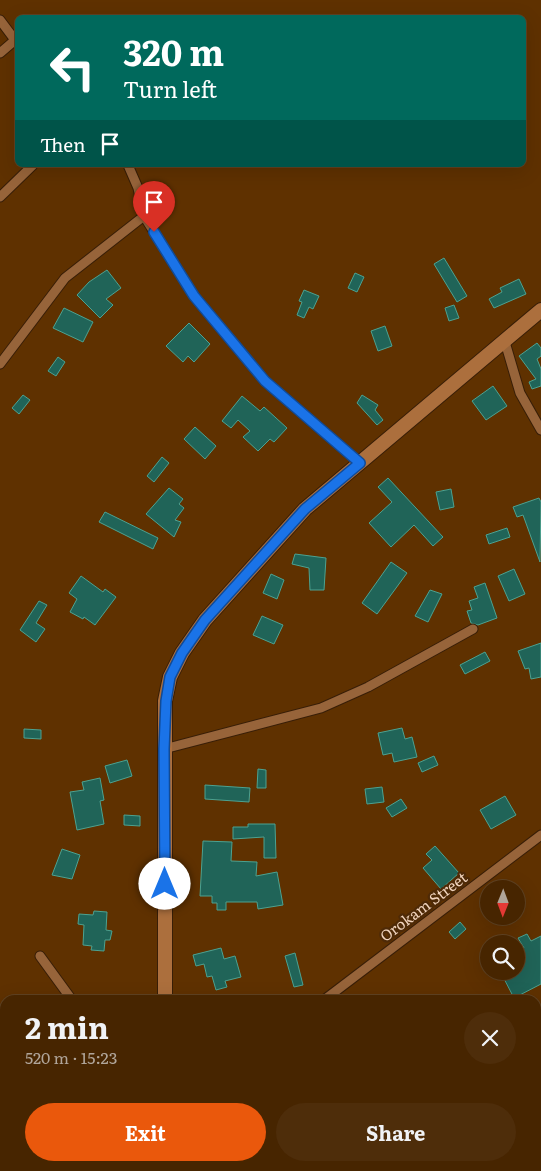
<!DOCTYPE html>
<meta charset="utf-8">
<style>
body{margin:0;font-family:Literata,serif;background:#4e2d0a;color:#f1f3f6;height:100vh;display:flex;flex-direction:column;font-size:19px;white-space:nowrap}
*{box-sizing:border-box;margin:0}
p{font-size:16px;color:#b0a599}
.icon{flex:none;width:28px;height:28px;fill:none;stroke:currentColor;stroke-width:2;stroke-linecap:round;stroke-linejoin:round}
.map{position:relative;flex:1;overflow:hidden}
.details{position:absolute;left:0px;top:995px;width:541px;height:176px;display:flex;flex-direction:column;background:#472500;border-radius:15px 15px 0 0;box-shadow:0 5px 20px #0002,0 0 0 1px #5f4222}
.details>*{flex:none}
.hud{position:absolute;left:15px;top:15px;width:511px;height:152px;border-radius:8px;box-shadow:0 5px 20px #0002,0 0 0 1px #5f4222;background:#00695c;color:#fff;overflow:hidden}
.needle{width:32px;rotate:181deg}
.fabs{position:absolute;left:480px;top:880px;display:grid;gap:10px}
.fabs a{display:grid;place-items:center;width:45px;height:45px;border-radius:50%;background:#472500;box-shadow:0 5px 20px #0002,0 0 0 1px #5f4222;font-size:25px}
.pin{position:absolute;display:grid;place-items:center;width:42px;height:42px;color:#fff;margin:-51px -21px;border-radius:50% 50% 50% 0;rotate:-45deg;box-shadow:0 0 5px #0007}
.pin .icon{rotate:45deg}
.me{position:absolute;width:55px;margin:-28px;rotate:0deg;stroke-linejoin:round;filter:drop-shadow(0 0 4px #0008)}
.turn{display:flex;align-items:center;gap:18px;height:105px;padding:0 25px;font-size:22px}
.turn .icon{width:65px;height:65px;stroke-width:2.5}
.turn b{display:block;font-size:35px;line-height:42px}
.then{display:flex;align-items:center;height:48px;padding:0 25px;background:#0003;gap:10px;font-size:19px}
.round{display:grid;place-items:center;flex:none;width:52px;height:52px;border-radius:26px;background:#4e2d0a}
.headline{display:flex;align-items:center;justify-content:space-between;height:85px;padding:0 25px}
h1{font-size:30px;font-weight:700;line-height:38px}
.primary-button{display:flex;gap:10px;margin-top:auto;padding:10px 25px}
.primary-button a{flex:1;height:58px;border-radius:30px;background:#ea580c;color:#fff;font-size:20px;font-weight:700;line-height:58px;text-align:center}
.primary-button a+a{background:#4e2d0a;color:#f1f3f6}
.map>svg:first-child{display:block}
.building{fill:#206458;stroke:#4ca291}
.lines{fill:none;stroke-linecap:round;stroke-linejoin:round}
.street-casing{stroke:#381e07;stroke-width:11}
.primary-casing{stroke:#381e07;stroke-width:16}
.street{stroke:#97643a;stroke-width:9}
.primary{stroke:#ac6f3d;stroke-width:14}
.route-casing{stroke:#114b97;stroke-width:12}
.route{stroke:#1a73e8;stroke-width:9}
.labels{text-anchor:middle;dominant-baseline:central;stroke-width:4.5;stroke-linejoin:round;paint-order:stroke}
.street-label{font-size:15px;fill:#f1d4be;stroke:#4e2a07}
</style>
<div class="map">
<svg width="541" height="1171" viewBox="0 0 541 1171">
<rect width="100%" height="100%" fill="#5f3100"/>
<!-- building -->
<path class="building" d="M 444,258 L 467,296 L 457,302 L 434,264 Z
M 107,270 L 121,288 L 106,299 L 113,305 L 100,318 L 77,295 L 89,282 Z
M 355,273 L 364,277 L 357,292 L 348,288 Z
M 519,279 L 526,294 L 494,308 L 489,299 L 502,292 L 500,288 Z
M 304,290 L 319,296 L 313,309 L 309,307 L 304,318 L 297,315 L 302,302 L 299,301 Z
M 454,305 L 459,318 L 449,321 L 445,308 Z
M 64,308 L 93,322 L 83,342 L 53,328 Z
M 189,323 L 210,344 L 194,362 L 188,356 L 183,362 L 166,346 Z
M 385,326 L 392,346 L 378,351 L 371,331 Z
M 537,343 L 541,348 L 541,356 L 537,359 L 541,369 L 541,386 L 532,389 L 529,382 L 536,379 L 519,356 Z
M 58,357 L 65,362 L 56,376 L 48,371 Z
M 493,386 L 507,406 L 486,420 L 472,401 Z
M 23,395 L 30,400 L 19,414 L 12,408 Z
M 362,395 L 378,405 L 375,410 L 383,420 L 377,425 L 357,403 Z
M 242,396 L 260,411 L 264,407 L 287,428 L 274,442 L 270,439 L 258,451 L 243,437 L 250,431 L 238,420 L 231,428 L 222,421 Z
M 195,427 L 216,446 L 205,459 L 184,439 Z
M 162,457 L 169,463 L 154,482 L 147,476 Z
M 388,478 L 443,537 L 433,546 L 414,525 L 391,547 L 369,523 L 392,502 L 378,487 Z
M 169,488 L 183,499 L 179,504 L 184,508 L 175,520 L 181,522 L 174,537 L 146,514 Z
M 451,489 L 454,507 L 440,510 L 436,492 Z
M 539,498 L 541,502 L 540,562 L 523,515 L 517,517 L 513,507 Z
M 105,512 L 158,538 L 153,549 L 99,522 Z
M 507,528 L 510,537 L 489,544 L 486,535 Z
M 295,554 L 326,558 L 324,590 L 310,590 L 309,568 L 292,564 Z
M 391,562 L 407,573 L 377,614 L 362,603 Z
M 514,569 L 525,594 L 509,601 L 498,576 Z
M 271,574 L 284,580 L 277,599 L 263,593 Z
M 81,576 L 103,592 L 105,589 L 116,597 L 95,625 L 84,617 L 83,619 L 70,612 L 77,599 L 69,593 Z
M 485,583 L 497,618 L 478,625 L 471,623 L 467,611 L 472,610 L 469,601 L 478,598 L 474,587 Z
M 430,590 L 442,594 L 428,622 L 415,616 Z
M 39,601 L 47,605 L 36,623 L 45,629 L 36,642 L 20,630 Z
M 262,616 L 283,625 L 274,644 L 253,635 Z
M 541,643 L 541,677 L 531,679 L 529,668 L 525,669 L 518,651 Z
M 485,652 L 490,661 L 465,674 L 460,665 Z
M 402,728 L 405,739 L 412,737 L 417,757 L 394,762 L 392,753 L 383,755 L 378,733 Z
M 24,729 L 41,730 L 41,739 L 24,738 Z
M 434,756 L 438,765 L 422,772 L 418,763 Z
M 127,760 L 132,776 L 110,783 L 105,766 Z
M 258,769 L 266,770 L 266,788 L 257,788 Z
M 100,778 L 104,800 L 100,801 L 104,824 L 77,830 L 70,792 L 84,790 L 82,782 Z
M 205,785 L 250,788 L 249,802 L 205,799 Z
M 382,787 L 384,802 L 367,804 L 365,789 Z
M 505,796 L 516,815 L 491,829 L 480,810 Z
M 401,799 L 407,808 L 392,817 L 386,808 Z
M 124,815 L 140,816 L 140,826 L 124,825 Z
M 248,824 L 275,824 L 276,858 L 264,858 L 264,837 L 233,839 L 233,827 L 248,827 Z
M 203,841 L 232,842 L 231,861 L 257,862 L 256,876 L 277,872 L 283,905 L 258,909 L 257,902 L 226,902 L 226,910 L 217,910 L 217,903 L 212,903 L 212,896 L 200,896 Z
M 435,846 L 459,873 L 441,889 L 423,868 L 432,860 L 426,854 Z
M 62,849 L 80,855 L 72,879 L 52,875 Z
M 94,911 L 107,912 L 106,930 L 112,931 L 110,940 L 105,940 L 104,951 L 91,950 L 92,946 L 83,945 L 84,925 L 78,924 L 79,914 L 93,915 Z
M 460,922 L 466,929 L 455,939 L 449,932 Z
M 527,934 L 531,941 L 541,936 L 541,984 L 514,998 L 500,971 L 516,971 L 516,952 L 524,948 L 518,938 Z
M 221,948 L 224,959 L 235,956 L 241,977 L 225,981 L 227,987 L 216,990 L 212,976 L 207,977 L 204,964 L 196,966 L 193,955 Z
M 295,953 L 303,985 L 294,987 L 285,956 Z"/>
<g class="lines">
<defs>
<path id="street" d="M 0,20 L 18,44
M 0,53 L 14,41
M 128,165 L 138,188 L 144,216 L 194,296 L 265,381 L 360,463
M 0,197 L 33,165
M 505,342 L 520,393 L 541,430
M 0,364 L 65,278 L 144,216
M 164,749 L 321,708 L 368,687 L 473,629
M 40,956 L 72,1000
M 324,1000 L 541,835
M 0,1064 L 5,1064
M 536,1138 L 541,1139"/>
<path id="primary" d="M 165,1000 L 165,701 L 170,677 L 182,653 L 205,620 L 305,509 L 541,310
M 138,1171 L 140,1166"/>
</defs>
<!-- street casing -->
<use href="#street" class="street-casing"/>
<!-- primary casing -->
<use href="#primary" class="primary-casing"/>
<!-- street -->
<use href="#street" class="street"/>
<!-- primary -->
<use href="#primary" class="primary"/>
</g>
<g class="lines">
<defs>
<path id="route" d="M 154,232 L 194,296 L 265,381 L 360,463 L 305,509 L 205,620 L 182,653 L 170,677 L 166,701 L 164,749 L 165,884"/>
</defs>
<!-- route casing -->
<use href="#route" class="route-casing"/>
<!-- route -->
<use href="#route" class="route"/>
</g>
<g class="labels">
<!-- street labels -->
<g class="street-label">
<text transform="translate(423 906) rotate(-37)">Orokam Street</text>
</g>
</g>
</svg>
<div class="fabs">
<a><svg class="needle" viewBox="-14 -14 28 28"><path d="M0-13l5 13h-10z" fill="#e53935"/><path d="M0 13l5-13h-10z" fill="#b0a599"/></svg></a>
<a><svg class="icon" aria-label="search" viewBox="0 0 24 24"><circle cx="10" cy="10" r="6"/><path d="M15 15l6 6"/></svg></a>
</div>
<div class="pin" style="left:154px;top:232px;background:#d93025"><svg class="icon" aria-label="arrive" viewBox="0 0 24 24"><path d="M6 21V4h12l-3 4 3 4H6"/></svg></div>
<svg class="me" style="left:165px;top:884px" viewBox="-20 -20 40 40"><circle r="19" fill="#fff"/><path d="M0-13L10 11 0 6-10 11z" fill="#1a73e8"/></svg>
<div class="hud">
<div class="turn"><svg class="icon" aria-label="left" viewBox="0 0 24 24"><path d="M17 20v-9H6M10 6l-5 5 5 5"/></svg><div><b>320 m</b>Turn left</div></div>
<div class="then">Then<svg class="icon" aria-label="arrive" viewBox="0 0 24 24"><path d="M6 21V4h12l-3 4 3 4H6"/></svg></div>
</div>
<section class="details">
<div class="headline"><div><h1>2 min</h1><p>520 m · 15:23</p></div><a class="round"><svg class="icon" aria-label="close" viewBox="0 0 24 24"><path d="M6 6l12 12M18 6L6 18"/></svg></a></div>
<div class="primary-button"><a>Exit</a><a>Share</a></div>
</section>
</div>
